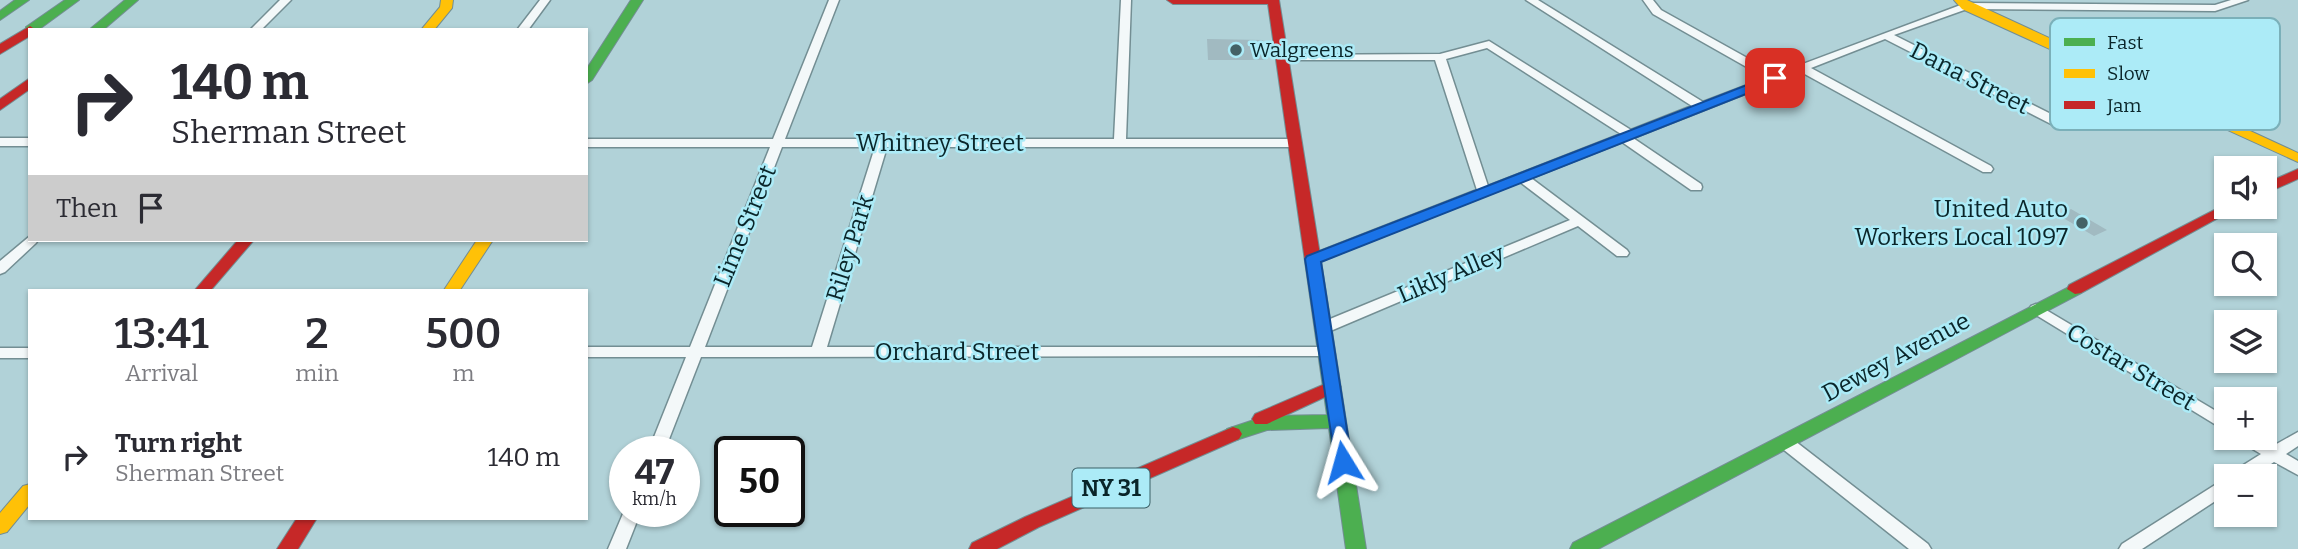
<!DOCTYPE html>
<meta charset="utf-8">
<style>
body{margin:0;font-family:Bitter,serif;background:#f2f2f3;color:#2b2b33;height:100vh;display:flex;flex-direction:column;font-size:26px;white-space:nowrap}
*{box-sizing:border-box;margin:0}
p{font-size:23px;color:#7c7c81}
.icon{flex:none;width:38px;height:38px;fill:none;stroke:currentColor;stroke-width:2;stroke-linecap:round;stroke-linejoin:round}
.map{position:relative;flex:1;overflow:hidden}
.sheet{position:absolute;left:28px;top:289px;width:560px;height:231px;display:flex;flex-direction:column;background:#fff;border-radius:0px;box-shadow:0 2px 5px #0004}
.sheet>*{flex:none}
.hud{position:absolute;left:28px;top:28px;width:560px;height:214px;border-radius:0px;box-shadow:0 2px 5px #0004;background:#fff;color:#2b2b33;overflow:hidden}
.buttons{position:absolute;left:2214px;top:156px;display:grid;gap:14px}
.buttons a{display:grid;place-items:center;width:63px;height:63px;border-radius:0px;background:#fff;box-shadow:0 2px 5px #0004;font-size:35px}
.speed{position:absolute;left:609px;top:436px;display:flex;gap:14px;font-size:35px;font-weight:700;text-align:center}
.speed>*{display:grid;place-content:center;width:91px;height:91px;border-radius:50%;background:#fff;box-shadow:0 2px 5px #0004;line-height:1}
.speed small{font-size:18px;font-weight:400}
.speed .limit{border:4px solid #111;border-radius:10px;background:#fff;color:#111}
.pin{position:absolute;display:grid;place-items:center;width:60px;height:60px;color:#fff;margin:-30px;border-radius:14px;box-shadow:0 4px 10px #0006}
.me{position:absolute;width:77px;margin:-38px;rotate:352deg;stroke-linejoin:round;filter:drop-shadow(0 0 5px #0008)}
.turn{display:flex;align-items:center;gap:24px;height:147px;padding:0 28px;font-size:32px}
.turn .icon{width:91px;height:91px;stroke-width:2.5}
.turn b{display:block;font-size:49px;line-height:60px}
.then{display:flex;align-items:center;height:66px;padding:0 28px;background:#0003;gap:14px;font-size:26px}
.eta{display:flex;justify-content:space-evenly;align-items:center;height:119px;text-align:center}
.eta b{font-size:42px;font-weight:600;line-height:49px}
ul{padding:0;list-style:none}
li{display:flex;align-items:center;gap:21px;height:98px;padding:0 28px}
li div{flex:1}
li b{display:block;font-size:26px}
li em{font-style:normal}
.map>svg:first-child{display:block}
.building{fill:#a1bac1}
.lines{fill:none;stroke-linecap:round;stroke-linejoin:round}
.street-casing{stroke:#738e93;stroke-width:3}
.fast-casing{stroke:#738e93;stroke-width:2}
.slow-casing{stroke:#738e93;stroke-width:2}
.jam-casing{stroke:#738e93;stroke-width:2}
.street{fill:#f3f8f9;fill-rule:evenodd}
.fast{fill:#4caf50;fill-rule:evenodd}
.slow{fill:#ffc107;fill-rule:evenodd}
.jam{fill:#c62828;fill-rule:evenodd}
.route{fill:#1a73e8;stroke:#114b97;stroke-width:2}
.poi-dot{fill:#446266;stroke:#acebf7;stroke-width:2.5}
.labels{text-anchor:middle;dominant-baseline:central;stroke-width:5;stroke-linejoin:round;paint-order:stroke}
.far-poi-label{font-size:21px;fill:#0a2529;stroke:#acebf7;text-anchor:start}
.shield{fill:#acebf7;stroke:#3b6067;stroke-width:2}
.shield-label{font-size:23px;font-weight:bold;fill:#0a2529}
.street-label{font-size:24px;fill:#0a2529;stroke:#acebf7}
.poi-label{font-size:24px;fill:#0a2529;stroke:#acebf7;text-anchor:end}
.key{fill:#acebf7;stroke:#7bb0b9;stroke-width:2}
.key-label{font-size:19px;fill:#0a2529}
</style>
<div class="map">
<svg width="2298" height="549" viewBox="0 0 2298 549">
<rect width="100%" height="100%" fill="#b1d2d8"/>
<!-- building -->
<path class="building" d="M 1207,39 L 1263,40 L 1266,60 L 1208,60 Z
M 2071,209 L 2107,230 L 2094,236 L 2058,215 Z"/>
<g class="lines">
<defs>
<path id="street" d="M 280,0 L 291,0 L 261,30 L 250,30 Z
M 540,0 L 550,0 L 528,30 L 517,30 Z
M 829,0 L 839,0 L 785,139 L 1114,139 L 1121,0 L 1131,0 L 1126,139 L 1295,139 L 1301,143 L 1295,147 L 887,147 L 827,347 L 1327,347 L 1332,348 L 1334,352 L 1332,356 L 701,357 L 664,452 L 648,452 L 686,357 L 586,357 L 586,347 L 690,347 L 770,147 L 586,147 L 586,139 L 773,139 ZM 782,147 L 875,147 L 812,347 L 705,347 Z
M 1526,0 L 1538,0 L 1703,102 L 1766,78 L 1653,14 L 1643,0 L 1653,0 L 1661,10 L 1776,74 L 1966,3 L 2215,5 L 2231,0 L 2248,0 L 2215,11 L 1967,9 L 1894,35 L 2059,118 L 2061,121 L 2059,124 L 2051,124 L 1885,39 L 1811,68 L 1991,166 L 1993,169 L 1991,172 L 1983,172 L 1801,72 L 1633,138 L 1701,184 L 1702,187 L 1701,190 L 1691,190 L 1622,142 L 1531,178 L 1627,250 L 1629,253 L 1627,256 L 1617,256 L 1578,226 L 1328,332 L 1318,332 L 1316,328 L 1318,324 L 1570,220 L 1520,182 L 1318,262 L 1308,262 L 1306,259 L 1308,256 L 1477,190 L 1435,60 L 1281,60 L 1277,59 L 1277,55 L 1440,54 L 1489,41 L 1631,130 L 1692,106 ZM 1487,48 L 1621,134 L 1488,186 L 1446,59 Z
M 0,138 L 30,138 L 30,146 L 0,146 Z
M 30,236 L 30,240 L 38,240 L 36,243 L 5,272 L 0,274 L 0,261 Z
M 2036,304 L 2226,417 L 2226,431 L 2031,312 L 2029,309 L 2031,306 Z
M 0,348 L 30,348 L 30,358 L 0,358 Z
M 2298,432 L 2298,446 L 2286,454 L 2298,461 L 2298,475 L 2274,462 L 2253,476 L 2232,476 L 2234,471 L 2261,454 L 2241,442 L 2239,438 L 2259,438 L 2273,446 Z
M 1785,436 L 1791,438 L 1928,544 L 1931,549 L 1909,549 L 1779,446 L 1777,442 L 1779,438 Z
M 2226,478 L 2226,494 L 2142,549 L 2119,549 L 2122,544 Z
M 625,509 L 625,511 L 641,511 L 626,549 L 608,549 Z"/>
<path id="fast" d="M 15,0 L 29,0 L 0,20 L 0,11 Z
M 65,0 L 79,0 L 38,30 L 26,33 L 26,27 Z
M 125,0 L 138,0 L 103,30 L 89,30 Z
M 631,0 L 643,0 L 592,80 L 586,84 L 586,70 Z
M 1313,256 L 1321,261 L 1366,549 L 1346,549 L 1329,428 L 1267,430 L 1233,441 L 1227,439 L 1224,434 L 1227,429 L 1266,416 L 1327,415 L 1305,261 Z
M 2075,284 L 2083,289 L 2081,293 L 1598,549 L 1570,549 L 1573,543 Z"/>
<path id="slow" d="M 441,0 L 453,0 L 452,8 L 434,30 L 421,30 L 440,7 Z
M 1954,0 L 1967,0 L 2298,153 L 2298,162 L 1962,9 Z
M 477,240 L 493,240 L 460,290 L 444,290 Z
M 30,484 L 30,504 L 7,532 L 0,534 L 0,513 L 23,486 Z"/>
<path id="jam" d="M 1167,0 L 1279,0 L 1321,261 L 1318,265 L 1308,265 L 1305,261 L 1268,4 L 1173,4 Z
M 30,26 L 36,30 L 30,30 L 30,36 L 0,54 L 0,44 Z
M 30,78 L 30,89 L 0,110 L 0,99 Z
M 2298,169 L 2298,179 L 2264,194 L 2264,184 Z
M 2226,204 L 2226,206 L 2240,206 L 2081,293 L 2075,294 L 2067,289 L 2069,285 Z
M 238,240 L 254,240 L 211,290 L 195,290 Z
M 1332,381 L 1338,383 L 1341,387 L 1338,391 L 1267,424 L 1255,424 L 1252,419 L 1255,414 Z
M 1233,427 L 1239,429 L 1242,434 L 1239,439 L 1039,527 L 997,549 L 969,549 L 972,543 L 1025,517 Z
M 297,518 L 317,518 L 298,549 L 277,549 Z"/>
</defs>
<!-- street casing -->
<use href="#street" class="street-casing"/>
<!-- fast casing -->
<use href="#fast" class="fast-casing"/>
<!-- slow casing -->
<use href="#slow" class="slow-casing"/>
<!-- jam casing -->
<use href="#jam" class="jam-casing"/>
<!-- street -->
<use href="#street" class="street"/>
<!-- fast -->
<use href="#fast" class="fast"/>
<!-- slow -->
<use href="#slow" class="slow"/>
<!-- jam -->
<use href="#jam" class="jam"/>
</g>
<!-- route -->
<path class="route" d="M 1775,74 L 1781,78 L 1779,81 L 1321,262 L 1352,462 L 1350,467 L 1336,467 L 1305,259 L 1307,256 Z"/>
<!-- markers -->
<g class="poi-dot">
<circle cx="1236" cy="50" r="7"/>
<circle cx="2082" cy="223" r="7"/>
</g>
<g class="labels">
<!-- far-poi labels -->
<g class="far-poi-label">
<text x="1250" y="50">Walgreens</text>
</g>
<!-- shield labels -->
<rect class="shield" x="1072.5" y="468.5" width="77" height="39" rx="5"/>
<g class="shield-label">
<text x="1111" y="488">NY 31</text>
</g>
<!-- street labels -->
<g class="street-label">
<text transform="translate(1970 78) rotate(27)">Dana Street</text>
<text x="940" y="143">Whitney Street</text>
<text transform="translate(745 226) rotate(-68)">Lime Street</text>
<text transform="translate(850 248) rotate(-73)">Riley Park</text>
<text transform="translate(1451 274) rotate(-23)">Likly Alley</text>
<text x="957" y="352">Orchard Street</text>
<text transform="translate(1896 357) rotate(-28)">Dewey Avenue</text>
<text transform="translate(2131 367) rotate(31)">Costar Street</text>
</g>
<!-- poi labels -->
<g class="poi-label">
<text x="2068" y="209">United Auto<tspan x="2068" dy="28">Workers Local 1097</tspan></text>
</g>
</g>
<!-- legend -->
<rect x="2050" y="18" width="230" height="112" rx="10" class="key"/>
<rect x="2064" y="38" width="31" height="8" fill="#4caf50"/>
<rect x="2064" y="69" width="31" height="9" fill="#ffc107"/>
<rect x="2064" y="101" width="31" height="8" fill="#c62828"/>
<g class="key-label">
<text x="2107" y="49">Fast</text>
<text x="2107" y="80">Slow</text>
<text x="2107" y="112">Jam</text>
</g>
</svg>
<div class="buttons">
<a><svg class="icon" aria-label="sound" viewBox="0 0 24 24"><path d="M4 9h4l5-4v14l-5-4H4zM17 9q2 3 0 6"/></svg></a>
<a><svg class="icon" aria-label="search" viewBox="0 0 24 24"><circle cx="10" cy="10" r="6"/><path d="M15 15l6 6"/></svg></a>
<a><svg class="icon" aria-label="layers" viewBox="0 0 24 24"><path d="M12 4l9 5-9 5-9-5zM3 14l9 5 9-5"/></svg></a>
<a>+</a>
<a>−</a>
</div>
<div class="speed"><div>47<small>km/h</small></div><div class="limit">50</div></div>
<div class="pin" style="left:1775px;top:78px;background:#d93025"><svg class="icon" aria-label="arrive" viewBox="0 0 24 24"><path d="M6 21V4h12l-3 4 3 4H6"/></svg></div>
<svg class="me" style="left:1343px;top:462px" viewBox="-20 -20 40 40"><path d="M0-17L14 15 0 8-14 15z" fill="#1a73e8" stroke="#fff" stroke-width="4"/></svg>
<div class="hud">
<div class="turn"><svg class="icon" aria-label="right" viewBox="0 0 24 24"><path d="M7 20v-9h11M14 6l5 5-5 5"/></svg><div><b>140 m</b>Sherman Street</div></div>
<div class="then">Then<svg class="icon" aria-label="arrive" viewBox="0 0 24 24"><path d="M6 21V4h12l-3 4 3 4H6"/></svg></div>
</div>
<section class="sheet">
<div class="eta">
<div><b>13:41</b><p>Arrival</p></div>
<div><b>2</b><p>min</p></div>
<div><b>500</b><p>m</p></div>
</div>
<ul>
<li><svg class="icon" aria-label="right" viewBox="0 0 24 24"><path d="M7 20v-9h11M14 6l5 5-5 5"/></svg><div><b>Turn right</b><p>Sherman Street</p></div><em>140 m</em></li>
</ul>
</section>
</div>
